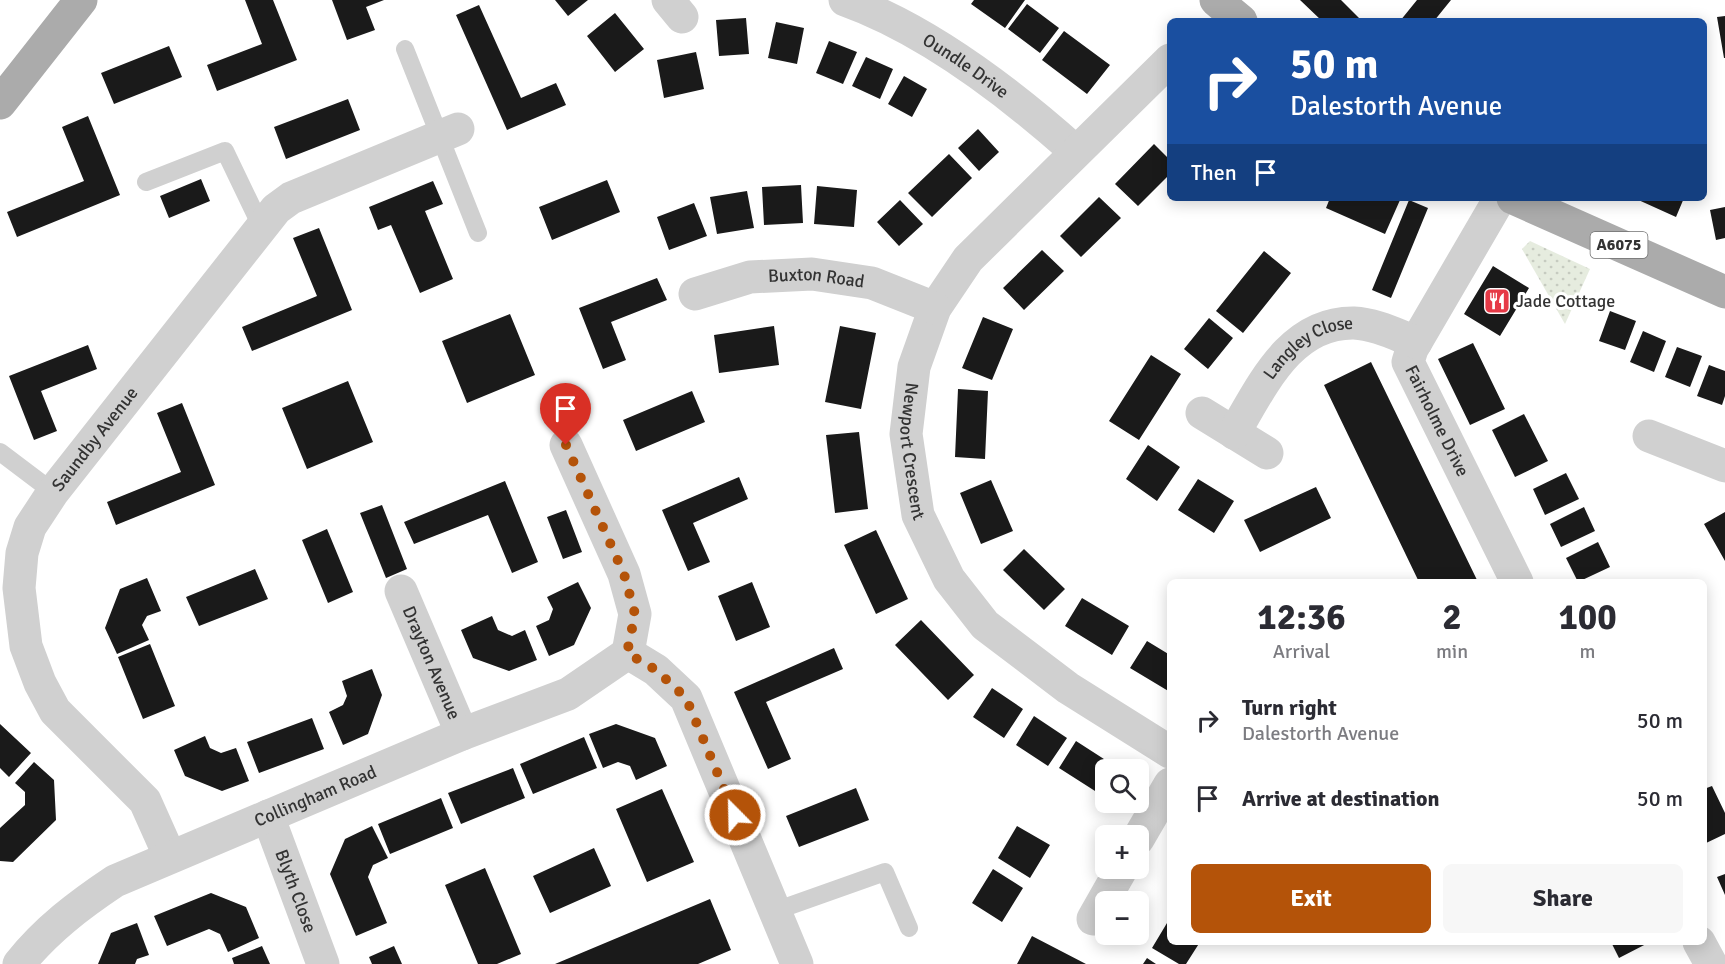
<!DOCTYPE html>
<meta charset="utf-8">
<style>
body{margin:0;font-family:Signika,sans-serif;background:#f7f7f7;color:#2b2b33;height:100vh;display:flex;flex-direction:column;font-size:22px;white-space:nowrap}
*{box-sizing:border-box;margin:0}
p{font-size:20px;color:#7c7c81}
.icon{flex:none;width:33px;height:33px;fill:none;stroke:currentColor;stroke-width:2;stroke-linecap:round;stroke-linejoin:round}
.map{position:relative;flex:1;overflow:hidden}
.side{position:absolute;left:1167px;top:579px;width:540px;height:366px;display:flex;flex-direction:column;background:#fff;border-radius:9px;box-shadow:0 3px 15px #0003}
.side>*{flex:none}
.hud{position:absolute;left:1167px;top:18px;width:540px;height:183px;border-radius:9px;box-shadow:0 3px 15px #0003;background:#1a4fa0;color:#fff;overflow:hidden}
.buttons{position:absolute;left:1095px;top:759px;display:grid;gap:12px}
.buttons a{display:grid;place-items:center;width:54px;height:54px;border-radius:9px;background:#fff;box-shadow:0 3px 15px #0003;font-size:30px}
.pin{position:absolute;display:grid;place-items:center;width:51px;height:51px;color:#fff;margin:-62px -26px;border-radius:50% 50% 50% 0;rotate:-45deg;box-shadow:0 0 6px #0007}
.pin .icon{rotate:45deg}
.me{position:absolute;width:66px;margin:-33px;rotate:337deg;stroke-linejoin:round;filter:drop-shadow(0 0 4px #0008)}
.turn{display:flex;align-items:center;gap:21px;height:126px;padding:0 24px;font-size:27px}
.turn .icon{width:78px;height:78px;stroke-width:2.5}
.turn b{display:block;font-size:42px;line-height:51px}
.then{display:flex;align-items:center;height:57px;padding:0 24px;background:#0003;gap:12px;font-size:22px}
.eta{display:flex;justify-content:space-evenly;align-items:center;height:102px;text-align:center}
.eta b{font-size:36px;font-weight:800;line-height:42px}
.primary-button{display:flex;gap:12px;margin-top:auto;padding:12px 24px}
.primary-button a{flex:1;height:69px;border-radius:9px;background:#b45309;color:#fff;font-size:24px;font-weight:800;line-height:69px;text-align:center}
.primary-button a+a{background:#f7f7f7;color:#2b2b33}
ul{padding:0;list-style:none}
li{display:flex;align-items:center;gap:18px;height:78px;padding:0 24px}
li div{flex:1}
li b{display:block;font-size:22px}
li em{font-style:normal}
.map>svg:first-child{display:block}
.grass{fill:url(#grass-dots)}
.building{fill:#1a1a1a}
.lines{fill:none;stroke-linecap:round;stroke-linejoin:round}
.service{stroke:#d0d0d0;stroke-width:18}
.minor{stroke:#d0d0d0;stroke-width:33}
.primary{stroke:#ababab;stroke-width:33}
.route{stroke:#b45309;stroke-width:10;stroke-dasharray:0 18}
.labels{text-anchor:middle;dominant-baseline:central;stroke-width:6;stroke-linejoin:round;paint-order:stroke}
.shield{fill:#fff;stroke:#707070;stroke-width:1.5}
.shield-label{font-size:16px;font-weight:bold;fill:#333}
.street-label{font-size:18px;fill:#333;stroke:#fff}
.poi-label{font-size:18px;fill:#333;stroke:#fff;text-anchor:start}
</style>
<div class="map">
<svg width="1725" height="964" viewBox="0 0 1725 964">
<defs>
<pattern id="grass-dots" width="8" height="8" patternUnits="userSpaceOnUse" patternTransform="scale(1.5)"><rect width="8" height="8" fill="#e6ecdf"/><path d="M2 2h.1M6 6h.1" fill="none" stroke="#c6cbc0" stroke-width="1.8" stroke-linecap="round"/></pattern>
</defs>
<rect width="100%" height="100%" fill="#fff"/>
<!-- grass -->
<path class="grass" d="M 1530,241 L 1590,269 L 1565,324 L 1522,249 Z"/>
<!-- building -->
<path class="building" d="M 245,0 L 273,0 L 297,60 L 217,91 L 207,65 L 262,44 Z
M 332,0 L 384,0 L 366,7 L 375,30 L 347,40 Z
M 555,0 L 588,0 L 568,16 Z
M 974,0 L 1025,0 L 1005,28 L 971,4 Z
M 1300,0 L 1341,0 L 1362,21 L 1322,21 Z
M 1417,0 L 1451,0 L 1434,21 L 1400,21 Z
M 1027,4 L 1059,28 L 1040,53 L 1008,29 Z
M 479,5 L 521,98 L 556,83 L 566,105 L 507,130 L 456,15 Z
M 615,13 L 644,49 L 615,72 L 587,36 Z
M 1725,16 L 1725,58 L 1724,58 L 1717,17 Z
M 746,18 L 749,54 L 719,56 L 716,20 Z
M 776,22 L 804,28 L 797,64 L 768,58 Z
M 1064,31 L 1110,65 L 1087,94 L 1042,60 Z
M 829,41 L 857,52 L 843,84 L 816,73 Z
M 169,46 L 182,77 L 114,104 L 101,73 Z
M 696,52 L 704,89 L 664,98 L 657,60 Z
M 866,57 L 893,69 L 880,99 L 852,86 Z
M 904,76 L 927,89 L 912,117 L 888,104 Z
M 348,99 L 360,130 L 286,159 L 274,127 Z
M 88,116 L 120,195 L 17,237 L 7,212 L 84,181 L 62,127 Z
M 978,129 L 999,152 L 979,171 L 958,148 Z
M 1154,144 L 1170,160 L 1170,174 L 1138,206 L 1115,184 Z
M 949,154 L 972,178 L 932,217 L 908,193 Z
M 201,179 L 210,201 L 169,218 L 160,196 Z
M 607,180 L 620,212 L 552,240 L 539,207 Z
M 433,181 L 443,204 L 425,211 L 453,279 L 420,293 L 391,225 L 378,230 L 369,207 Z
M 801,185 L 803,223 L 764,225 L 762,187 Z
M 817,186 L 857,190 L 854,227 L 814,224 Z
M 747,191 L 754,228 L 717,234 L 710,197 Z
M 1099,197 L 1121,218 L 1081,257 L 1060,236 Z
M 1330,198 L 1395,198 L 1400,200 L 1385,234 L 1326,208 Z
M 1634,198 L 1684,198 L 1676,217 Z
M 900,200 L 923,224 L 899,246 L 877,222 Z
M 1409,200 L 1428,208 L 1391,298 L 1372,290 Z
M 694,203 L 707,236 L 669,250 L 657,217 Z
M 1725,207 L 1725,238 L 1716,240 L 1710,210 Z
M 319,228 L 352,310 L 252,351 L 242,327 L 317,296 L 293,238 Z
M 1042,250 L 1064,271 L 1024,310 L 1003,288 Z
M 1264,251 L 1291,273 L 1243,333 L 1216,311 Z
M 1493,266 L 1529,288 L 1500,336 L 1464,314 Z
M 657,278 L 667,300 L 611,322 L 626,360 L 603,369 L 579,308 Z
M 1610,311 L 1636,321 L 1625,350 L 1599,341 Z
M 510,314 L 535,375 L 467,403 L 442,341 Z
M 983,317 L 1013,329 L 992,380 L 962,368 Z
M 1209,318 L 1233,338 L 1208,369 L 1184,349 Z
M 774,326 L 779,365 L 719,373 L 714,335 Z
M 840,326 L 876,333 L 861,409 L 825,402 Z
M 1643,331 L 1666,341 L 1654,372 L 1630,362 Z
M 1473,343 L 1505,409 L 1470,425 L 1438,359 Z
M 88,345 L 97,369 L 41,391 L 57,431 L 34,440 L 9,376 Z
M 1677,347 L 1702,356 L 1690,387 L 1665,377 Z
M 1151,355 L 1181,374 L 1139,440 L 1109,421 Z
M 1371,362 L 1478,582 L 1419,582 L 1324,385 Z
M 1709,365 L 1725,371 L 1725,396 L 1722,405 L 1697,396 Z
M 348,381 L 373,442 L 307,469 L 282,408 Z
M 958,389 L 988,391 L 985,459 L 955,457 Z
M 692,391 L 705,422 L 636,451 L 623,420 Z
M 182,403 L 215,485 L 116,525 L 107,502 L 181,472 L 157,413 Z
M 1524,414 L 1548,461 L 1515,477 L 1492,430 Z
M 859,432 L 868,509 L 835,513 L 826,435 Z
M 1148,445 L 1180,467 L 1157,501 L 1126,479 Z
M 1566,473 L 1579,499 L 1545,515 L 1533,489 Z
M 739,477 L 748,499 L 693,523 L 710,562 L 688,571 L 662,510 Z
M 1198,479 L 1234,501 L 1214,533 L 1178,510 Z
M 991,480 L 1013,531 L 981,544 L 960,493 Z
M 505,481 L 538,562 L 512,573 L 488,515 L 414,544 L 404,522 Z
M 1316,487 L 1331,518 L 1260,552 L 1244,520 Z
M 382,505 L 407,569 L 386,578 L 360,513 Z
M 1584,507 L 1595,531 L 1561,547 L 1550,524 Z
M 566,510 L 582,552 L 563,559 L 547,517 Z
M 1725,512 L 1725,561 L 1704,524 Z
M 327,529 L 353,592 L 328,603 L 302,540 Z
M 876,530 L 908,599 L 876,614 L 844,545 Z
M 1598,542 L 1610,567 L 1578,582 L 1566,558 Z
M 1024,549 L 1065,589 L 1044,610 L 1003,570 Z
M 255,569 L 268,599 L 199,626 L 186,597 Z
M 147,578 L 161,611 L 147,616 L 142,625 L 149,640 L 117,654 L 105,628 L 120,589 Z
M 578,582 L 591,608 L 574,645 L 549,656 L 536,626 L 549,620 L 553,609 L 547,597 Z
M 752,582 L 770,627 L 736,641 L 718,596 Z
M 1082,598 L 1129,626 L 1112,655 L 1065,626 Z
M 492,616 L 498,630 L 512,636 L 525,630 L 537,660 L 509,671 L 473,658 L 461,630 Z
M 921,620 L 974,675 L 948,700 L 895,645 Z
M 1147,641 L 1170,655 L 1170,692 L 1130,668 Z
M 150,644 L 175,706 L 143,719 L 118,657 Z
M 834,648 L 843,669 L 766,702 L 791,759 L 768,769 L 734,692 Z
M 372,669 L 382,695 L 368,734 L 343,745 L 329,712 L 343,705 L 347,696 L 342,681 Z
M 992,688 L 1023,709 L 1004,738 L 973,717 Z
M 1034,716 L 1067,738 L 1048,766 L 1016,745 Z
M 312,718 L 324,749 L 259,773 L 247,742 Z
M 0,724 L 31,753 L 9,777 L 0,768 Z
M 616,724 L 655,738 L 667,766 L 636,780 L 630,766 L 618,762 L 603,768 L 589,734 Z
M 205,736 L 210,748 L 221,753 L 236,748 L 249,781 L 222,791 L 185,776 L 174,750 Z
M 584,737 L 597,768 L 533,794 L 520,764 Z
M 1076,741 L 1121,770 L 1106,770 L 1106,798 L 1059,768 Z
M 34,762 L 54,780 L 56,820 L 13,862 L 0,861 L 0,828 L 25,805 L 25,792 L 15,783 Z
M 513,768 L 525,798 L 461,824 L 448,793 Z
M 1712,786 L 1725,813 L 1725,834 L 1704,844 L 1704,789 Z
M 856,788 L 869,820 L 799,847 L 786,816 Z
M 662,789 L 694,862 L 647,882 L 616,809 Z
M 441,798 L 453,828 L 390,854 L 378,824 Z
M 372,826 L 388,858 L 373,865 L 368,877 L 387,923 L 356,936 L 330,874 L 345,839 Z
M 1017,826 L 1050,845 L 1030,878 L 998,858 Z
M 594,848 L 611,886 L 550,913 L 533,876 Z
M 485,868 L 521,954 L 497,964 L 478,964 L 445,885 Z
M 993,869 L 1023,888 L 1002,922 L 972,903 Z
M 1725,874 L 1725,895 L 1717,877 Z
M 211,893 L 246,907 L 259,938 L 228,952 L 220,934 L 209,929 L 167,946 L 154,916 Z
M 710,899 L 731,950 L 698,964 L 555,964 Z
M 1170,918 L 1170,942 L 1200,942 L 1186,964 L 1179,964 L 1152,948 Z
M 137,923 L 149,955 L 137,959 L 135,964 L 98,964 L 111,933 Z
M 1032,936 L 1086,964 L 1017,964 Z
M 1611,942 L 1650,942 L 1619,958 Z
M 262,946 L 270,964 L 234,964 L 232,958 Z
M 394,946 L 402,964 L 372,964 L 369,957 Z
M 1147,958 L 1156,964 L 1143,964 Z"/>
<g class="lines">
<!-- service -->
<path class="service" d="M 405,49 L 478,233
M 146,182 L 225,151 L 261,226
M 0,452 L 53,492
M 775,911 L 885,872 L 909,928"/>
<!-- minor -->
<g class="minor">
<path d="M 668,0 L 682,17"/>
<path id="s1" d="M 845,0 C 926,29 1011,94 1075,151"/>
<path id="s2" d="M 1170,60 L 968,259 L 935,308 L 914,367 L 906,434 L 918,515 L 949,579 L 985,625 L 1068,688 L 1170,752"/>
<path id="s3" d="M 1500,198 L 1412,349 L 1408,362 L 1517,582"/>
<path id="s4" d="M 695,294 L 750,277 L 812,274 L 872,283 L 935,308"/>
<path d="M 1202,413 L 1267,453"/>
<path id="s5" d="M 1234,433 C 1262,386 1290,322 1354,323 C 1375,324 1397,335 1416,342"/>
<path d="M 1649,436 L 1725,466"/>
<path d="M 566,445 L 624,574 L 635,614 L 628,653"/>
<path id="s6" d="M 401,591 L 462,734"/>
<path d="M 628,653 L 656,670 L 686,698 L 797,964"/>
<path id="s7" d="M 268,816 L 323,964"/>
<path d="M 1138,839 L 1170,784"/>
<path id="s8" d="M 170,857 L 145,801 L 55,711 L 40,683 L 26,646 L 19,588 L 22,553 L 30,527 L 53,492 L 276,209 L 291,198 L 458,129"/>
<path d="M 1093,919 L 1122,868"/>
<path d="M 1699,942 L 1711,964"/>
<path id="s9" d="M 19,964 C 46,930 79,905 115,881 L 462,734 L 568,694 L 628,653"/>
</g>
<!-- primary -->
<path class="primary" d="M 1216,0 L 1241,21
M 0,103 L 81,0
M 1513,198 L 1725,292"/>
</g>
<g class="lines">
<!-- route -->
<path class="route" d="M 566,445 L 624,574 L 635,614 L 627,653 L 656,670 L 686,698 L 735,815"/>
</g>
<!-- icons -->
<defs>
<symbol id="restaurant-square" viewBox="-11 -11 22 22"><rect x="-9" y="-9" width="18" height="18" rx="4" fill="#e63946" stroke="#fff"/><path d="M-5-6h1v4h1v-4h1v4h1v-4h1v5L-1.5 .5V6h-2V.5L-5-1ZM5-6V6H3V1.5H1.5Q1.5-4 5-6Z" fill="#fff"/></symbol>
</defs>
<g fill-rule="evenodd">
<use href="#restaurant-square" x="1482" y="286" width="30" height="30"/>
</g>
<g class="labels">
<!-- shield labels -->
<rect class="shield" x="1590.5" y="232" width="57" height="26" rx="4.5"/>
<g class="shield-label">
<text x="1619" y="245">A6075</text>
</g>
<!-- street labels -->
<g class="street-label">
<text stroke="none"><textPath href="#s1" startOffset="138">Oundle Drive</textPath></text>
<text stroke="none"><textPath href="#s4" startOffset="124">Buxton Road</textPath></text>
<text stroke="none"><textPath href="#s5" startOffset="118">Langley Close</textPath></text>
<text stroke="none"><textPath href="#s3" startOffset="254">Fairholme Drive</textPath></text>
<text stroke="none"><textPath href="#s8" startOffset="490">Saundby Avenue</textPath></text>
<text stroke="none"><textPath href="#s2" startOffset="490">Newport Crescent</textPath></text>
<text stroke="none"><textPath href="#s6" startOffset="78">Drayton Avenue</textPath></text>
<text stroke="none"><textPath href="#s9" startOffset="345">Collingham Road</textPath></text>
<text stroke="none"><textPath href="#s7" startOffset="80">Blyth Close</textPath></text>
</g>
<!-- poi labels -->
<g class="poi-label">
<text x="1516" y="301">Jade Cottage</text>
</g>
</g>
</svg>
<div class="buttons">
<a><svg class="icon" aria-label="search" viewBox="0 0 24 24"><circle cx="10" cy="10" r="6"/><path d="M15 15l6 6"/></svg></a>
<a>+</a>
<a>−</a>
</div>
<div class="pin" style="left:566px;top:445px;background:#d93025"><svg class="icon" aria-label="arrive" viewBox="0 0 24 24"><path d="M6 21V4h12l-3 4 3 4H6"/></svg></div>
<svg class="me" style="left:735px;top:815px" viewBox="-20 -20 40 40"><circle r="17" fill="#b45309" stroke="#fff" stroke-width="3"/><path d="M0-11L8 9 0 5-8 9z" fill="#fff"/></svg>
<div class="hud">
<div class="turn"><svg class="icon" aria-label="right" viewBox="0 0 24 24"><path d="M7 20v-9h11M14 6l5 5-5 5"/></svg><div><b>50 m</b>Dalestorth Avenue</div></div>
<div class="then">Then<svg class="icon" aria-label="arrive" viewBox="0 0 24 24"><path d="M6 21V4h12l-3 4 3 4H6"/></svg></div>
</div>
<section class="side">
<div class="eta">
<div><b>12:36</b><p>Arrival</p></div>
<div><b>2</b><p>min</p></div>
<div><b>100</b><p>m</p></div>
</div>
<ul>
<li><svg class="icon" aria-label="right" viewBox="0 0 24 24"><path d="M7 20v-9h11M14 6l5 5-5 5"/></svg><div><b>Turn right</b><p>Dalestorth Avenue</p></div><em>50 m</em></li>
<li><svg class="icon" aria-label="arrive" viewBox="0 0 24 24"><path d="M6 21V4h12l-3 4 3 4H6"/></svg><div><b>Arrive at destination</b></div><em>50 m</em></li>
</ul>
<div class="primary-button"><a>Exit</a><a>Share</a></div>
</section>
</div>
